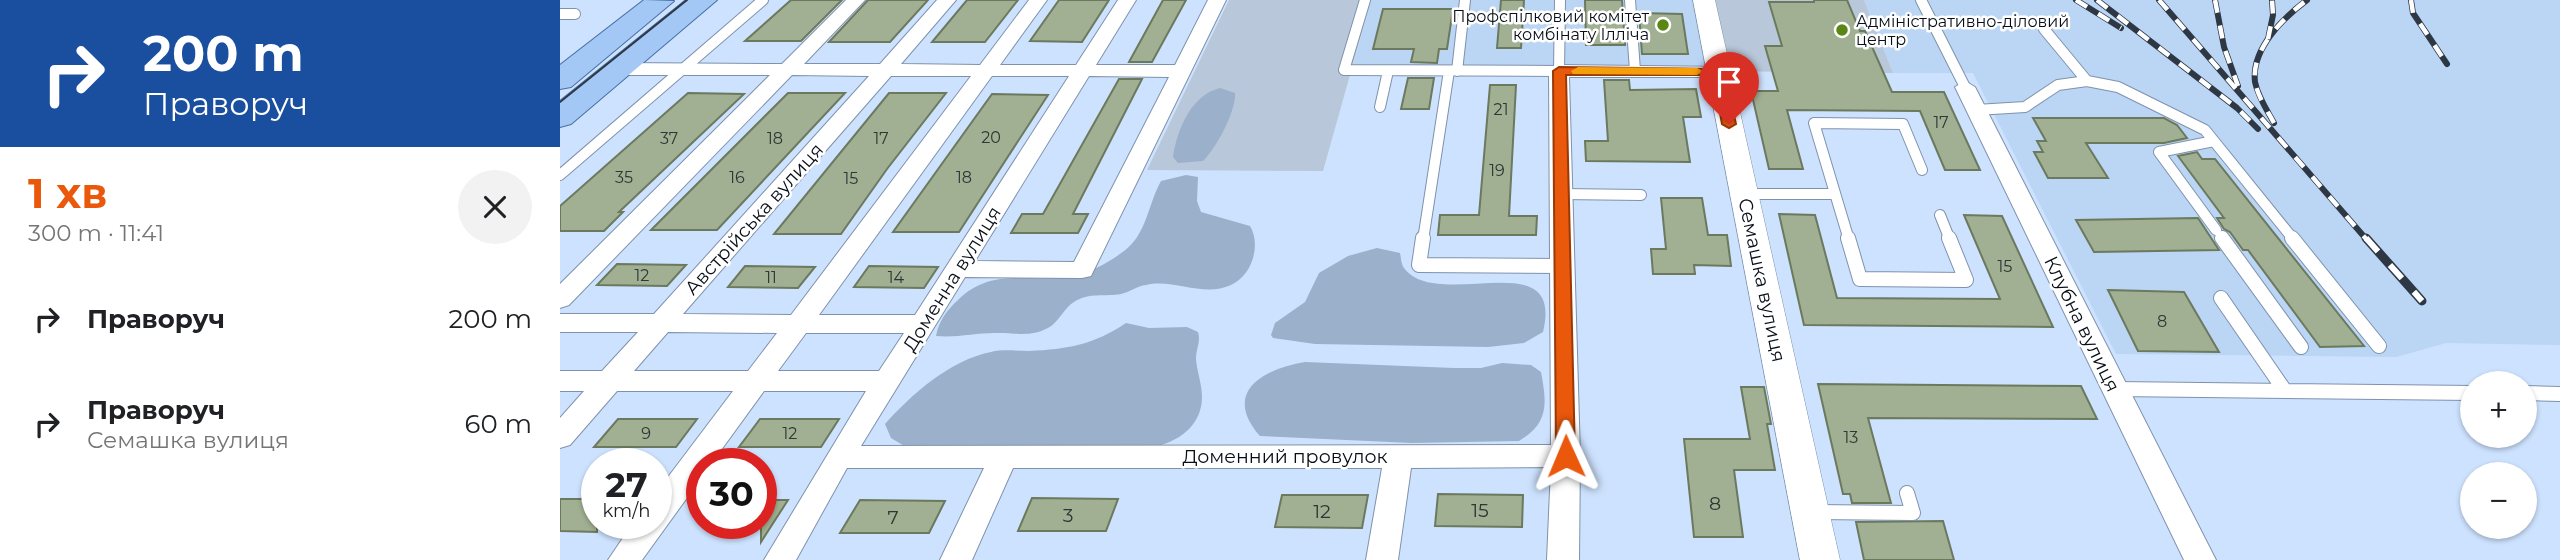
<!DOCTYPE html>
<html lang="uk">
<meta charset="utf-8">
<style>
body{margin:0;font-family:Montserrat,sans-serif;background:#f2f2f2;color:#202124;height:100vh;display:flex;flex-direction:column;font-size:26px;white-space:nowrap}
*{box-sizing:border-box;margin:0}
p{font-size:23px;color:#757577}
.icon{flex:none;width:38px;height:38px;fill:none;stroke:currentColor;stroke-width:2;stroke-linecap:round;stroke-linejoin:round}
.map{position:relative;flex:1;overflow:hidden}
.drawer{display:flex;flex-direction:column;background:#fff;width:560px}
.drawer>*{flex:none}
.hud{background:#1a4fa0;color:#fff;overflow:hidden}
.fabs{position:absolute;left:1900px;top:371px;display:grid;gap:14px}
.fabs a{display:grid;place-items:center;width:77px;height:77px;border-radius:50%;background:#fff;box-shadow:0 2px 5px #0004;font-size:35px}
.speed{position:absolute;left:21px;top:448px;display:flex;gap:14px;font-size:35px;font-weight:700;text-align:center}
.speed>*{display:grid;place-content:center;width:91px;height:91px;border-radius:50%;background:#fff;box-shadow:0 2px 5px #0004;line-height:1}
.speed small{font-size:18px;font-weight:400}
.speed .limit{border:10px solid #d22;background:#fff;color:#111}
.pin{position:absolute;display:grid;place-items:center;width:60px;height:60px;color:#fff;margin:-72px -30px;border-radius:50% 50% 50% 0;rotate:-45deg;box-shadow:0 0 7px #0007}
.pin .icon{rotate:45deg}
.me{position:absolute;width:77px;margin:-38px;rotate:359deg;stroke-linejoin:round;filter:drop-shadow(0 0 5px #0008)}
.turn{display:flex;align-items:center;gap:24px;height:147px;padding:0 28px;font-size:32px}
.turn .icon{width:91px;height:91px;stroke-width:2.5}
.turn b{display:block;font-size:49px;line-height:60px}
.round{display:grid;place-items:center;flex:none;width:74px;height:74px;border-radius:37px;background:#f2f2f2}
.summary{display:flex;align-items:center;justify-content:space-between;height:119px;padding:0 28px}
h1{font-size:42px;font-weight:700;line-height:52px;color:#ea580c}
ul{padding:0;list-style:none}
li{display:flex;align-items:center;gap:21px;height:105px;padding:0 28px}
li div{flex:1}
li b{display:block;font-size:26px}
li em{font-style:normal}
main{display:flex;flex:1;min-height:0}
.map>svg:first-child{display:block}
.built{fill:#bbd5f5}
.green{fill:#b8c7d9}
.forest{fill:#9bb0cb}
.building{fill:#a1b092;stroke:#6b795e;stroke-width:2}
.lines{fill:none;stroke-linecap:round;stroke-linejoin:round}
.service-far1-casing{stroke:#7f92ac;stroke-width:12}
.service-casing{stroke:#7f92ac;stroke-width:16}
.minor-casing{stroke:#7f92ac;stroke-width:2}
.tertiary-casing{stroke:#7f92ac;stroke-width:1}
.primary-casing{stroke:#466fa3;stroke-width:2}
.service-far1{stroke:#fff;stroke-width:10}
.service{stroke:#fff;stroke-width:14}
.minor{fill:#fff;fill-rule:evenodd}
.tertiary{fill:#fff;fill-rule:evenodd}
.primary{fill:#a4c8f5;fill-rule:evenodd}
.tram{stroke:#2e3845;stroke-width:2}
.rail-far1-casing{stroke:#2e3845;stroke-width:6}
.rail-casing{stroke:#2e3845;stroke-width:9}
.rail-far1{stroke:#fff;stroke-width:4.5;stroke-dasharray:13;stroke-linecap:butt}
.rail{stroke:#fff;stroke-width:6;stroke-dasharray:18;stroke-linecap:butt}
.route{fill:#ea580c;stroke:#983908;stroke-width:2}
.slow{fill:#f59e0b}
.poi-dot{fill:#5a8614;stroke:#fff;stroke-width:2.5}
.labels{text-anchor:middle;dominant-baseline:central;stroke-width:5;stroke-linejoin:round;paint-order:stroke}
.far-poi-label{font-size:16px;fill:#070e17;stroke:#fff;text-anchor:end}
.number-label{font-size:16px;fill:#2e3636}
.street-label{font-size:19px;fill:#070e17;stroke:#fff}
.near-number-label{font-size:19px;fill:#2e3636}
</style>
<main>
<section class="drawer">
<div class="hud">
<div class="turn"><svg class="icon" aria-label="right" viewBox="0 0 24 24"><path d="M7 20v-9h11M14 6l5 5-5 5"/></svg><div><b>200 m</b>Праворуч</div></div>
</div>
<div class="summary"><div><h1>1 хв</h1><p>300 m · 11:41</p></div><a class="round"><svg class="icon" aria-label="close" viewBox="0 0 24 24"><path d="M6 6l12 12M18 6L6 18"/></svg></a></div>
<ul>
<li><svg class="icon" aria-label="right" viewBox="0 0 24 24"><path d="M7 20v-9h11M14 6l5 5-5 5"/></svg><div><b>Праворуч</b></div><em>200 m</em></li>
<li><svg class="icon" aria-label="right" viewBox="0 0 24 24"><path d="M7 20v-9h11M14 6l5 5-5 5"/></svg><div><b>Праворуч</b><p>Семашка вулиця</p></div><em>60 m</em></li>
</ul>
</section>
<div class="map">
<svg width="2000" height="560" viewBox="0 0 2000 560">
<rect width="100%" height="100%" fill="#cde2fe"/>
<!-- built -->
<path class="built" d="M 811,0 L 1144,0 L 1158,71 L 792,70 Z
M 1304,0 L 2000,0 L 2000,345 L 1886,343 L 1836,357 L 1556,354 L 1413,73 L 1333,73 Z"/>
<!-- green -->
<path class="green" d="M 669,0 L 811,0 L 763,171 L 587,170 Z
M 1144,0 L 1304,0 L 1333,73 L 1158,71 Z"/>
<!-- forest -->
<path class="forest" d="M 660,88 L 675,93 C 676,112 656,148 643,161 L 618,163 L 613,157 C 617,130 631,95 660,88 Z
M 626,175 L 638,177 L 637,201 L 641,212 L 690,226 C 701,244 693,275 671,285 C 643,298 614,278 586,285 C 577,286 570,292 561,294 C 545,297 529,292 514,302 C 504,308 499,322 488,328 C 469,338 454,332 435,333 C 415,333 396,338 376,336 C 379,321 386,311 398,300 C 433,266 468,284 510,276 C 530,273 548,263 564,251 C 587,234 588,204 601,181 Z
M 817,248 L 840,253 C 841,257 841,264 844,268 C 877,313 1005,241 983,332 L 964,343 L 928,347 L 755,344 L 713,338 L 711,335 L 715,323 L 745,302 L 759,273 L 788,256 Z
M 566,323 L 589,328 L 627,327 L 638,332 C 641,342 636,348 636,359 C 637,372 642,384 642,397 C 642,424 621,440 598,446 L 346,447 L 331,438 L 325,424 C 352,394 390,360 431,352 C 443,349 457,351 469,351 C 508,349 533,345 566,323 Z
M 745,362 L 894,368 L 921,368 L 942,363 L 971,365 L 981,372 C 987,404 989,423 959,441 L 852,443 L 700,436 C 662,393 702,369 745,362 Z"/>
<!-- building -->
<path class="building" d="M 231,0 L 282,0 L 241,41 L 185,41 Z
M 308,0 L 368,0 L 330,42 L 269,42 Z
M 407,0 L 458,0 L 425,42 L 372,42 Z
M 499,0 L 549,0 L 522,42 L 470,41 Z
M 603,0 L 626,0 L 592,62 L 569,62 Z
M 941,0 L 964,0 L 961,48 L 937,48 Z
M 1025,0 L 1062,0 L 1065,45 L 1026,45 Z
M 1254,0 L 1287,0 L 1300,31 L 1305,31 L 1332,92 L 1384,92 L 1420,170 L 1385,170 L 1360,111 L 1227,110 L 1243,169 L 1209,169 L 1191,91 L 1218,91 L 1205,46 L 1222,46 L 1209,2 L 1254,2 Z
M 823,9 L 893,9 L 887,49 L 879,49 L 877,63 L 851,62 L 854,49 L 813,49 Z
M 1079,13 L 1122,14 L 1128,54 L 1082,54 Z
M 848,78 L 874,78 L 869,109 L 841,109 Z
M 559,79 L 582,79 L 513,214 L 528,214 L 518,233 L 451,233 L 462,214 L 483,214 Z
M 1044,80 L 1069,80 L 1070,90 L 1136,89 L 1141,117 L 1123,117 L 1130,162 L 1026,161 L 1025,141 L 1048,141 Z
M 930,85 L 956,85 L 949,216 L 977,216 L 976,235 L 878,235 L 880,215 L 919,215 Z
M 128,93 L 184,94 L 59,212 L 63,212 L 44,231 L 0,231 L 0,206 Z
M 228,93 L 285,93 L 157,230 L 91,230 Z
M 329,93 L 386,93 L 327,169 L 281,234 L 214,234 Z
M 432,94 L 488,95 L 399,232 L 333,232 Z
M 1473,118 L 1604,118 L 1617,125 L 1627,138 L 1604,143 L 1526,143 L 1548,178 L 1488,178 L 1474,152 L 1483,152 L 1477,141 L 1486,141 Z
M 1637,152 L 1642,159 L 1655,159 L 1804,346 L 1760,347 L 1688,250 L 1683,250 L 1670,232 L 1664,229 L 1657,218 L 1664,218 L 1618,156 Z
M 1101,198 L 1142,198 L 1148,235 L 1167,235 L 1171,266 L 1134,265 L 1135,274 L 1093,274 L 1091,249 L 1106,249 Z
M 1219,214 L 1255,215 L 1277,298 L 1440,299 L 1404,215 L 1442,216 L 1493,327 L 1244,325 Z
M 1638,218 L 1659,250 L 1534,252 L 1516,220 Z
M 57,264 L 126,265 L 107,286 L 37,285 Z
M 185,266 L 255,267 L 238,288 L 168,287 Z
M 309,266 L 378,267 L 364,288 L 294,287 Z
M 1548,290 L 1624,292 L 1659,352 L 1578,351 Z
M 1258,384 L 1521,386 L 1537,419 L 1308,418 L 1331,503 L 1292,503 L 1290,494 L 1283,494 Z
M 1181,387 L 1204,387 L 1211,424 L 1207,424 L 1215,470 L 1174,470 L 1183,537 L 1134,537 L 1124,439 L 1190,439 Z
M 58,419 L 137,419 L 116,447 L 34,447 Z
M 200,419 L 279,419 L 261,447 L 179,447 Z
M 878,494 L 963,495 L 962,527 L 875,526 Z
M 722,495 L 808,495 L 802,528 L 715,527 Z
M 472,498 L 558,499 L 546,531 L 458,531 Z
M 0,499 L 37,499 L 37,532 L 0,531 Z
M 201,500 L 228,500 L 201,542 Z
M 300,500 L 385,501 L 369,533 L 280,533 Z
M 1383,521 L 1394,560 L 1304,560 L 1296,522 Z"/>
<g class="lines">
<defs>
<path id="service-far1" d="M 805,0 L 784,70 L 999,71 L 1000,0
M 1070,0 L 1075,71
M 1361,0 L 1405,87
M 0,14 L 15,14
M 1484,29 L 1527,81
M 897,71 L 905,0
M 820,107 L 828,71
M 1416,110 L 1465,107 L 1498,85 L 1527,81 L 1558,87 L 1645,130 L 1734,240
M 1654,141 L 1599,152 L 1656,230
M 0,175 L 203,0
M 1002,194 L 1081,195
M 1184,194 L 1275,194
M 1380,215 L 1390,240
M 1662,238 L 1664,240
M 863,240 L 889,71
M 1289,240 L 1254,123 L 1343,124 L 1362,170"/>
<path id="service" d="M 863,238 L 859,265 L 1003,266
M 1288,238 L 1300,279 L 1406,280 L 1389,238
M 1662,238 L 1741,347
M 1732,238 L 1819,346
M 1661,298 L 1725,391
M 1555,389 L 1913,393
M 1965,393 L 2000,394
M 1255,512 L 1353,513 L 1347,493"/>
<path id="minor" d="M 286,0 L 305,0 L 244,64 L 320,64 L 377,0 L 396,0 L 341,64 L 420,65 L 469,0 L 487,0 L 440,65 L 516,65 L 558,0 L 576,0 L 536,65 L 615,65 L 648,0 L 666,0 L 531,276 L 522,278 L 405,277 L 301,446 L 991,445 L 989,71 L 999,65 L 1165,67 L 1168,71 L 1158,77 L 1009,77 L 1020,456 L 1019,560 L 987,560 L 991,467 L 851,468 L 838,560 L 806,560 L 822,468 L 453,468 L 412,560 L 380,560 L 424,468 L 287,468 L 236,560 L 204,560 L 306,391 L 204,391 L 151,464 L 142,464 L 142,477 L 82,560 L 48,560 L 73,523 L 96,523 L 96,493 L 173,391 L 57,391 L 10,445 L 0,448 L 0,418 L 24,391 L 0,391 L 0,371 L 42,371 L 78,332 L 0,332 L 0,314 L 94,314 L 309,76 L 232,75 L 9,305 L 0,308 L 0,284 L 210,75 L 59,75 L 49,69 L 59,63 L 222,64 ZM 331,76 L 411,76 L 231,315 L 123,314 ZM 432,76 L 509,76 L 355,315 L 259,315 ZM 529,76 L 609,77 L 514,262 L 415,261 ZM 108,332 L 217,333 L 188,371 L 74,371 ZM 246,333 L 344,333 L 319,371 L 218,371 Z
M 1405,81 L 1415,87 L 1656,560 L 1624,560 L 1395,87 Z"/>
<path id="tertiary" d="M 1133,0 L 1155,0 L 1280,560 L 1240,560 Z"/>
<path id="primary" d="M 84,0 L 114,1 L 11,87 L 0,89 L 0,65 Z
M 126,0 L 157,0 L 11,124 L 0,127 L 0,101 Z"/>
</defs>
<!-- service-far1 casing -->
<use href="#service-far1" class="service-far1-casing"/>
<!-- service casing -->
<use href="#service" class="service-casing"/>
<!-- minor casing -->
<use href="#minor" class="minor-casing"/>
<!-- tertiary casing -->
<use href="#tertiary" class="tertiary-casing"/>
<!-- primary casing -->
<use href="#primary" class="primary-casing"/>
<!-- service-far1 -->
<use href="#service-far1" class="service-far1"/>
<!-- service -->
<use href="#service" class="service"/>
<!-- minor -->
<use href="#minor" class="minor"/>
<!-- tertiary -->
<use href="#tertiary" class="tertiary"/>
<!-- primary -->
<use href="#primary" class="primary"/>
<!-- tram -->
<path class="tram" d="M 0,102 L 127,0"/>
<defs>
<path id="rail-far1" d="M 1516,0 L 1561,28
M 1537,0 L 1677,108 L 1698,129
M 1599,0 L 1807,240
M 1655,0 L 1664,47 L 1678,86
M 1851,0 L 1853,13 L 1887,64
M 1708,39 L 1713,15 L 1712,0
M 1714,123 C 1707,110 1698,97 1695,82 C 1691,49 1723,18 1747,0"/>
<path id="rail" d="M 1806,238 L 1862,301"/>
</defs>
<!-- rail-far1 casing -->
<use href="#rail-far1" class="rail-far1-casing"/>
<!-- rail casing -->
<use href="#rail" class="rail-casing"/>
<!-- rail-far1 -->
<use href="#rail-far1" class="rail-far1"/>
<!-- rail -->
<use href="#rail" class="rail"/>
</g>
<!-- route -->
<path class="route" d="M 999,67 L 1163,69 L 1176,124 L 1169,128 L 1162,124 L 1153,75 L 1006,75 L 1015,456 L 1012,461 L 1006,463 L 999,461 L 996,456 L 993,71 Z"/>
<!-- slow -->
<path class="slow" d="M 1018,67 L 1137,68 L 1143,71 L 1137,75 L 1013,74 L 1011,71 Z"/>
<!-- markers -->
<g class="poi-dot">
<circle cx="1103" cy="25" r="7"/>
<circle cx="1282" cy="30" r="7"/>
</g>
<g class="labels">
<!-- far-poi labels -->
<g class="far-poi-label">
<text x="1089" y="16">Профспілковий комітет<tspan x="1089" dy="18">комбінату Ілліча</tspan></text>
<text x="1296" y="21" text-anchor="start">Адміністративно-діловий<tspan x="1296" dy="18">центр</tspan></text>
</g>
<!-- number labels -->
<g class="number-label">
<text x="941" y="109">21</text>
<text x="1381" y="122">17</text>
<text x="431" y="137">20</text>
<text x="109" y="138">37</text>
<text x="215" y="138">18</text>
<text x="321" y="138">17</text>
<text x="937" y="170">19</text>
<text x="64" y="177">35</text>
<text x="177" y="177">16</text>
<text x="404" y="177">18</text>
<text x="291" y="178">15</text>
<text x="1445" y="266">15</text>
<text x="82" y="275">12</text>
<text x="211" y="277">11</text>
<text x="336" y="277">14</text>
<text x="1602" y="321">8</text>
<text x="86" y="433">9</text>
<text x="230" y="433">12</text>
<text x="1291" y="437">13</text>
</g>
<!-- street labels -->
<g class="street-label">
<text transform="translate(194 219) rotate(-48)">Австрійська вулиця</text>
<text transform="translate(392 279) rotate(-58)">Доменна вулиця</text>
<text transform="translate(1202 280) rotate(78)">Семашка вулиця</text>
<text transform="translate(1522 324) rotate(64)">Клубна вулиця</text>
<text x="725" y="456">Доменний провулок</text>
</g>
<!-- near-number labels -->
<g class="near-number-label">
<text x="1155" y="503">8</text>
<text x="920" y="510">15</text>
<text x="762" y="511">12</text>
<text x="508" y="515">3</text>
<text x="333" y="517">7</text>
</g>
</g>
</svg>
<div class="fabs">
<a>+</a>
<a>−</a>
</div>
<div class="speed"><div>27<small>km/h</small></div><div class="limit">30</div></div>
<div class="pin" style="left:1169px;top:124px;background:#d93025"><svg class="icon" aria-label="arrive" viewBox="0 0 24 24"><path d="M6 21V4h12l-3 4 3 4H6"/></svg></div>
<svg class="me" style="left:1006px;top:456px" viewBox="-20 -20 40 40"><path d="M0-17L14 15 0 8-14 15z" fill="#ea580c" stroke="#fff" stroke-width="4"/></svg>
</div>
</main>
